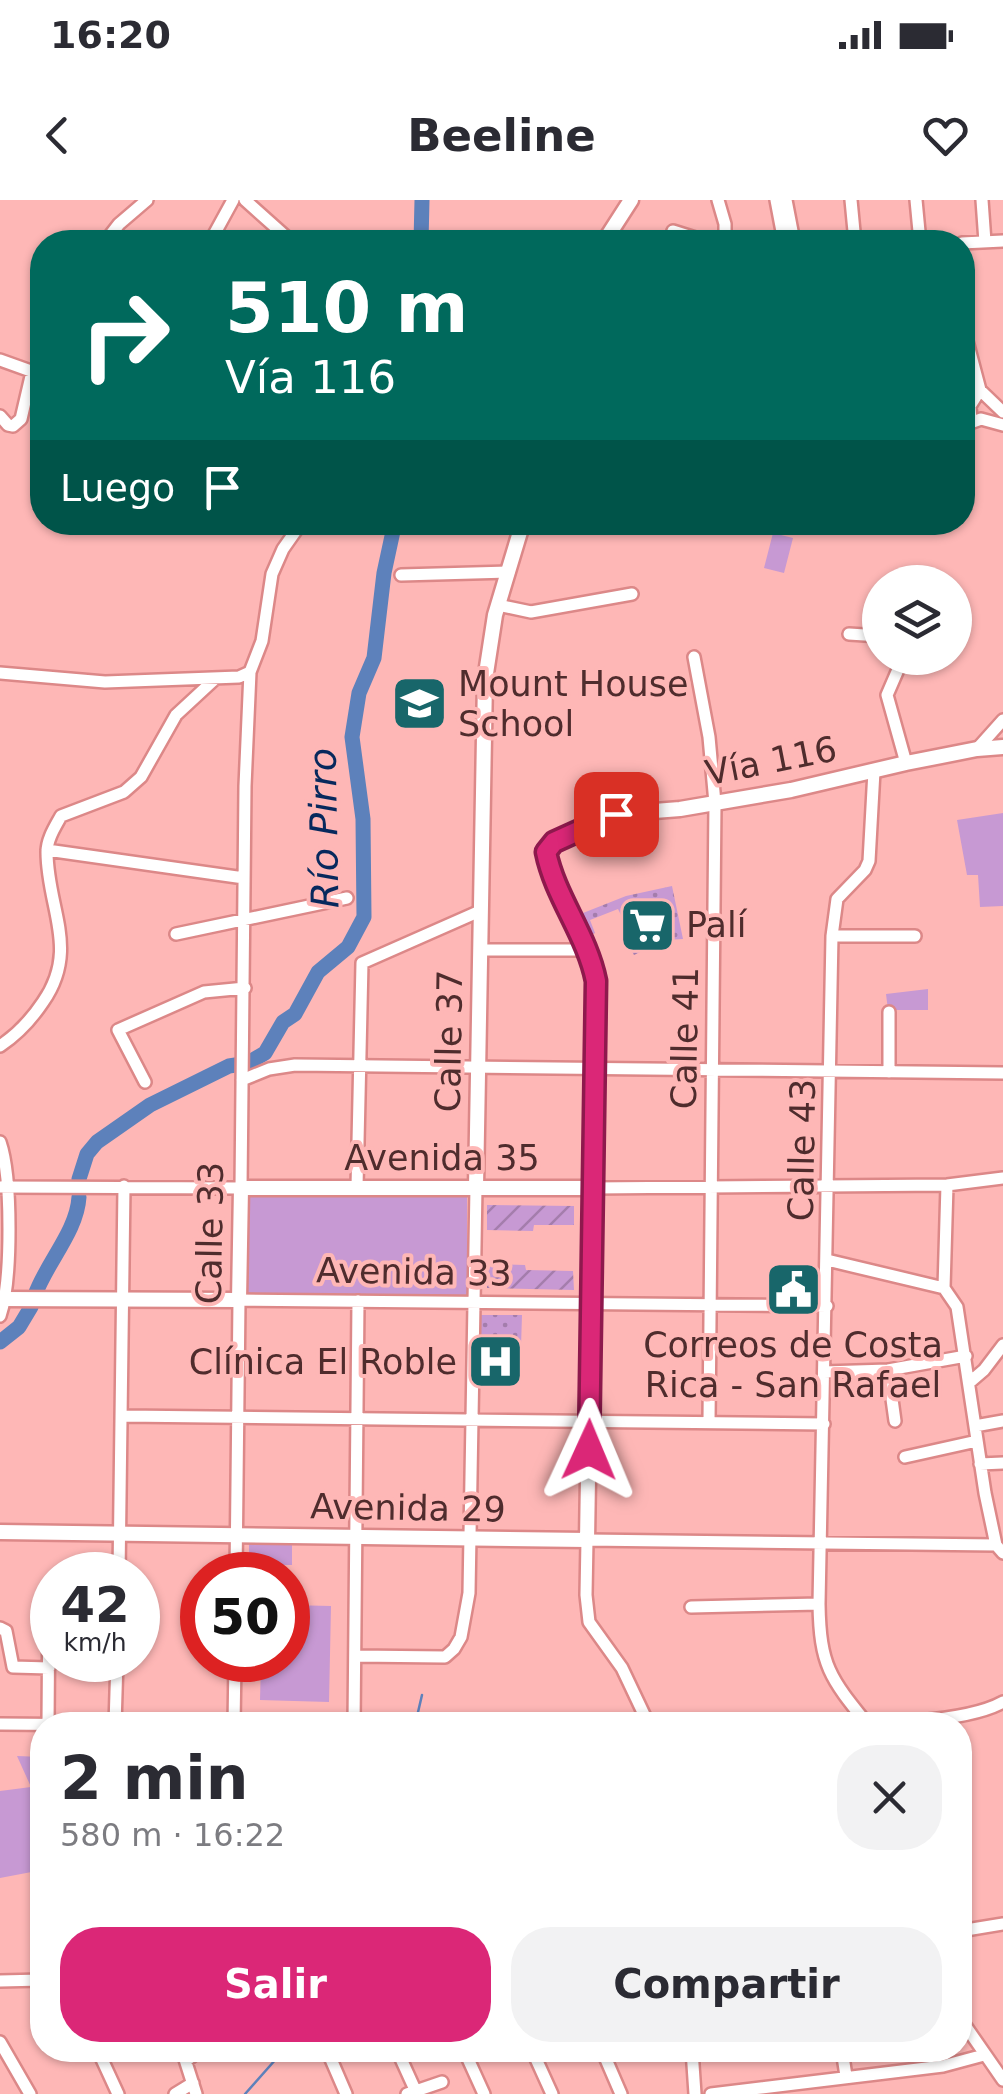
<!DOCTYPE html>
<html lang="es">
<meta charset="utf-8">
<style>
body{margin:0;font-family:"DejaVu Sans",sans-serif;background:#f2f2f3;color:#2b2b33;height:100vh;display:flex;flex-direction:column;font-size:38px;white-space:nowrap}
*{box-sizing:border-box;margin:0}
p{font-size:32px;color:#7c7c81}
.icon{flex:none;width:55px;height:55px;fill:none;stroke:currentColor;stroke-width:2;stroke-linecap:round;stroke-linejoin:round}
.map{position:relative;flex:1;overflow:hidden}
.sheet{position:absolute;left:30px;top:1512px;width:942px;height:350px;display:flex;flex-direction:column;background:#fff;border-radius:40px;box-shadow:0 2px 8px #0004}
.sheet>*{flex:none}
.top-card{position:absolute;left:30px;top:30px;width:945px;height:305px;border-radius:40px;box-shadow:0 2px 8px #0004;background:#00695c;color:#fff;overflow:hidden}
.buttons{position:absolute;left:862px;top:365px;display:grid;gap:20px}
.buttons a{display:grid;place-items:center;width:110px;height:110px;border-radius:50%;background:#fff;box-shadow:0 2px 8px #0004;font-size:50px}
.speed{position:absolute;left:30px;top:1352px;display:flex;gap:20px;font-size:50px;font-weight:700;text-align:center}
.speed>*{display:grid;place-content:center;width:130px;height:130px;border-radius:50%;background:#fff;box-shadow:0 2px 8px #0004;line-height:1}
.speed small{font-size:25px;font-weight:400}
.speed .limit{border:15px solid #d22;background:#fff;color:#111}
.pin{position:absolute;display:grid;place-items:center;width:85px;height:85px;color:#fff;margin:-42px;border-radius:20px;box-shadow:0 5px 15px #0006}
.me{position:absolute;width:110px;margin:-55px;rotate:1deg;stroke-linejoin:round;filter:drop-shadow(0 0 8px #0008)}
.turn{display:flex;align-items:center;gap:35px;height:210px;padding:0 30px;font-size:45px}
.turn .icon{width:130px;height:130px;stroke-width:2.5}
.turn b{display:block;font-size:70px;line-height:85px}
.then{display:flex;align-items:center;height:95px;padding:0 30px;background:#0003;gap:20px;font-size:38px}
.round{display:grid;place-items:center;flex:none;width:105px;height:105px;border-radius:40px;background:#f2f2f3}
.summary{display:flex;align-items:center;justify-content:space-between;height:170px;padding:0 30px}
h1{font-size:60px;font-weight:700;line-height:75px}
.button{display:flex;gap:20px;margin-top:auto;padding:20px 30px}
.button a{flex:1;height:115px;border-radius:40px;background:#db2777;color:#fff;font-size:40px;font-weight:700;line-height:115px;text-align:center}
.button a+a{background:#f2f2f3;color:#2b2b33}
.status{display:flex;justify-content:space-between;align-items:center;height:70px;padding:0 50px;background:#fff;direction:ltr}
.status svg{height:28px;fill:currentColor}
header{display:flex;justify-content:space-between;align-items:center;height:130px;padding:0 30px;background:#fff;font-size:45px;font-weight:700}
.map>svg:first-child{display:block}
.grass{fill:url(#grass-dots)}
.park{fill:#c799d3}
.garden{fill:url(#garden-furrows)}
.lines{fill:none;stroke-linecap:round;stroke-linejoin:round}
.stream{stroke:#5d81bb;stroke-width:2.5}
.river{stroke:#5d81bb;stroke-width:15}
.minor-casing{stroke:#dc8888;stroke-width:16}
.major-casing{stroke:#dc8888;stroke-width:19}
.minor{stroke:#fff;stroke-width:11}
.major{stroke:#fff;stroke-width:14}
.route-casing{stroke:#8e194d;stroke-width:25}
.route{stroke:#db2777;stroke-width:18}
.labels{text-anchor:middle;dominant-baseline:central;stroke-width:8;stroke-linejoin:round;paint-order:stroke}
.poi-label{font-size:35px;fill:#4f2c2d;stroke:#feb7b6;text-anchor:start}
.street-label{font-size:35px;fill:#4f2c2d;stroke:#feb7b6}
.water-label{font-size:38px;font-style:italic;fill:#07295d;stroke:#feb7b6}
</style>
<div class="status"><b>16:20</b><svg viewBox="0 0 49 12"><path d="M0 12V9h3v3zM5 12V6h3v6zM10 12V3h3v9zM15 12V0h3v12zM26 1h20v11H26zM47 4h2v5h-2z"/></svg></div>
<header><svg class="icon" aria-label="back" viewBox="0 0 24 24"><path d="M15 5l-7 7 7 7"/></svg>Beeline<svg class="icon" aria-label="heart" viewBox="0 0 24 24"><path d="M12 20l-8-8c-3-5 5-10 8-4 3-6 11-1 8 4z"/></svg></header>
<div class="map">
<svg width="1003" height="1894" viewBox="0 0 1003 1894">
<defs>
<pattern id="grass-dots" width="8" height="8" patternUnits="userSpaceOnUse" patternTransform="scale(2.5)"><rect width="8" height="8" fill="#c799d3"/><path d="M2 2h.1M6 6h.1" fill="none" stroke="#a47dac" stroke-width="1.8" stroke-linecap="round"/></pattern>
<pattern id="garden-furrows" width="10" height="10" patternUnits="userSpaceOnUse" patternTransform="scale(2.5)"><rect width="10" height="10" fill="#c799d3"/><path d="M-1 1l2-2M0 10L10 0M9 11l2-2" fill="none" stroke="#a47dac"/></pattern>
</defs>
<rect width="100%" height="100%" fill="#feb7b6"/>
<!-- grass -->
<path class="grass" d="M 672,686 L 683,739 L 666,740 L 634,755 L 629,746 L 674,728 L 662,699 L 622,717 L 618,709 L 590,720 L 595,733 L 590,735 L 583,713 L 626,696 Z
M 479,1115 L 522,1115 L 521,1147 L 479,1147 Z"/>
<!-- park -->
<path class="park" d="M 773,333 L 793,338 L 784,373 L 764,368 Z
M 1003,613 L 1003,706 L 980,707 L 978,675 L 967,675 L 957,620 Z
M 928,789 L 928,810 L 888,810 L 886,794 Z
M 246,994 L 467,996 L 467,1096 L 244,1093 Z
M 292,1340 L 292,1365 L 249,1365 L 249,1341 Z
M 288,1405 L 331,1406 L 329,1502 L 260,1500 L 261,1460 L 288,1460 Z
M 17,1556 L 42,1557 L 42,1670 L 0,1678 L 0,1591 L 31,1587 Z"/>
<!-- garden -->
<path class="garden" d="M 487,1005 L 574,1006 L 574,1025 L 534,1025 L 533,1031 L 487,1030 Z
M 487,1064 L 525,1065 L 526,1070 L 573,1071 L 574,1090 L 487,1088 Z"/>
<g class="lines">
<!-- stream -->
<path class="stream" d="M 415,1525 L 422,1495
M 245,1894 L 284,1850"/>
<!-- river -->
<path class="river" d="M 421,42 L 422,0
M 79,979 L 87,954 L 97,942 L 150,905 L 229,866 L 248,863 L 265,853 L 283,822 L 295,814 L 318,772 L 348,747 L 364,717 L 363,619 L 352,537 L 359,493 L 374,458 L 384,373 L 395,322
M 35,1095 C 47,1062 77,1031 79,997
M 0,1142 L 19,1127 L 31,1107"/>
<defs>
<path id="minor" d="M 245,0 L 292,42
M 718,0 L 725,24 L 725,42
M 776,0 L 784,42
M 786,0 L 792,31 L 791,42
M 851,0 L 855,42
M 916,0 L 920,42
M 982,0 L 985,42
M 673,31 L 708,42
M 105,42 L 119,24 L 147,0
M 210,42 L 233,0
M 962,43 L 1003,41
M 962,122 L 980,190 L 1003,212
M 0,160 L 42,175
M 0,216 L 8,225 L 13,226 L 21,219 L 32,172
M 971,222 L 970,206 L 980,190
M 962,226 L 981,219 L 1003,225
M 401,375 L 509,372
M 498,405 L 531,412 L 632,394
M 849,434 L 880,436
M 694,457 L 709,537 L 715,603 L 709,1222
M 903,458 L 887,495 L 906,563
M 0,473 L 105,482 L 239,477 L 250,472
M 977,549 L 1003,520
M 47,650 L 244,678
M 176,734 L 347,698
M 832,736 L 915,736
M 480,750 L 587,750
M 0,846 C 18,834 31,820 43,802 C 80,749 47,708 47,652 C 47,639 55,627 61,616 L 124,592 L 141,577 L 176,515 L 216,478
M 889,872 L 889,812
M 242,880 L 269,869 L 295,865 L 1003,873
M 145,882 L 118,830 L 204,792 L 245,788
M 0,942 C 12,977 12,1081 0,1116
M 947,985 L 944,1088 L 957,1107 L 985,1293 L 996,1345 L 1003,1353
M 0,987 L 241,988 L 245,586 L 250,472 L 262,441 L 272,374 L 283,349 L 302,322
M 357,987 L 362,763 L 480,711
M 592,988 L 947,985 L 1003,978
M 827,1060 L 944,1088
M 888,1170 L 895,1221
M 824,1172 L 888,1170 L 966,1156
M 970,1182 L 984,1170 L 1003,1145
M 123,1216 L 824,1224
M 975,1226 L 1003,1221
M 905,1257 L 977,1241
M 980,1264 L 1003,1263
M 119,1375 L 124,986
M 236,1375 L 239,1100 L 827,1106
M 691,1407 L 819,1404
M 0,1428 L 6,1431 L 13,1467 L 49,1468
M 355,1456 L 445,1457 L 454,1449 L 461,1437 L 469,1393 L 476,987
M 0,1524 L 115,1525
M 48,1524 L 49,1393
M 115,1525 L 117,1460
M 234,1525 L 235,1460
M 354,1525 L 358,1101
M 649,1525 L 622,1468 L 589,1422 L 586,1395 L 587,1340 L 996,1345
M 767,1525 C 826,1523 955,1529 1003,1502
M 868,1525 C 830,1478 820,1466 819,1404 L 832,736 L 837,699 L 865,670 L 869,661 L 874,571
M 960,1731 L 1003,1724
M 0,1781 L 42,1780
M 960,1818 L 1003,1880
M 0,1842 L 30,1894
M 182,1850 L 196,1894
M 327,1850 L 346,1894
M 397,1850 L 417,1894
M 464,1850 L 484,1894
M 532,1850 L 552,1894
M 602,1850 L 621,1894
M 692,1850 L 695,1894
M 842,1850 L 846,1876
M 100,1855 L 118,1894
M 186,1861 L 200,1850
M 175,1894 L 193,1883
M 407,1894 L 442,1882
M 711,1894 L 943,1866 L 984,1855"/>
<path id="major" d="M 604,42 L 631,0
M 476,987 L 485,480 L 495,415 L 523,322
M 0,1099 L 239,1100 L 241,988 L 592,988
M 0,1332 L 587,1340 L 596,793 C 594,743 545,688 546,649 L 592,622 L 616,614 L 680,609 L 791,590 L 906,563 L 977,549 L 1003,547"/>
</defs>
<!-- minor casing -->
<use href="#minor" class="minor-casing"/>
<!-- major casing -->
<use href="#major" class="major-casing"/>
<!-- minor -->
<use href="#minor" class="minor"/>
<!-- major -->
<use href="#major" class="major"/>
</g>
<g class="lines">
<defs>
<path id="route" d="M 589,1250 L 596,781 C 587,735 555,697 546,652 L 554,642 L 616,614"/>
</defs>
<!-- route casing -->
<use href="#route" class="route-casing"/>
<!-- route -->
<use href="#route" class="route"/>
</g>
<!-- icons -->
<defs>
<symbol id="school-square" viewBox="-11 -11 22 22"><rect x="-9" y="-9" width="18" height="18" rx="4" fill="#18666a" stroke="#feb7b6"/><path d="M0-5L7-2L0 1L-7-2ZM-4 1L0 2.5L4 1V4Q0 6-4 4Z" fill="#fff"/></symbol>
<symbol id="supermarket-square" viewBox="-11 -11 22 22"><rect x="-9" y="-9" width="18" height="18" rx="4" fill="#18666a" stroke="#feb7b6"/><path d="M-6-5.5h2.5l.6 2H6L4.5 2H-2.5L-4.4-4H-6ZM-1.5 3.2a1.3 1.3 0 1 0 .1 0ZM3 3.2a1.3 1.3 0 1 0 .1 0Z" fill="#fff"/></symbol>
<symbol id="civic-square" viewBox="-11 -11 22 22"><rect x="-9" y="-9" width="18" height="18" rx="4" fill="#18666a" stroke="#feb7b6"/><path d="M-.6-6.5H3V-4.5H.6V-3L4-1V1h2V6H-6V1h2V-1L-.6-3ZM-1.2 2.5V6h2.4V2.5Z" fill="#fff"/></symbol>
<symbol id="hospital-square" viewBox="-11 -11 22 22"><rect x="-9" y="-9" width="18" height="18" rx="4" fill="#18666a" stroke="#feb7b6"/><path d="M-5-5h3v3.5h4V-5h3V5h-3V1.5h-4V5h-3Z" fill="#fff"/></symbol>
</defs>
<g fill-rule="evenodd">
<use href="#school-square" x="388" y="472" width="63" height="63"/>
<use href="#supermarket-square" x="616" y="694" width="63" height="63"/>
<use href="#civic-square" x="762" y="1058" width="63" height="63"/>
<use href="#hospital-square" x="464" y="1130" width="63" height="63"/>
</g>
<g class="labels">
<!-- poi labels -->
<g class="poi-label">
<text x="458" y="484">Mount House<tspan x="458" dy="40">School</tspan></text>
<text x="686" y="725">Palí</text>
<text x="793" y="1145" text-anchor="middle">Correos de Costa<tspan x="793" dy="40">Rica - San Rafael</tspan></text>
<text x="457" y="1162" text-anchor="end">Clínica El Roble</text>
</g>
<!-- street labels -->
<g class="street-label">
<text transform="translate(771 561) rotate(-11)">Vía 116</text>
<text transform="translate(685 838) rotate(-89)">Calle 41</text>
<text transform="translate(449 841) rotate(-89)">Calle 37</text>
<text transform="translate(802 950) rotate(-89)">Calle 43</text>
<text x="442" y="958">Avenida 35</text>
<text transform="translate(210 1033) rotate(-89)">Calle 33</text>
<text transform="translate(414 1072) rotate(1)">Avenida 33</text>
<text transform="translate(408 1308) rotate(1)">Avenida 29</text>
</g>
<!-- water labels -->
<g class="water-label">
<text transform="translate(324 628) rotate(-91)">Río Pirro</text>
</g>
</g>
</svg>
<div class="buttons">
<a><svg class="icon" aria-label="layers" viewBox="0 0 24 24"><path d="M12 4l9 5-9 5-9-5zM3 14l9 5 9-5"/></svg></a>
</div>
<div class="speed"><div>42<small>km/h</small></div><div class="limit">50</div></div>
<div class="pin" style="left:616px;top:614px;background:#d93025"><svg class="icon" aria-label="arrive" viewBox="0 0 24 24"><path d="M6 21V4h12l-3 4 3 4H6"/></svg></div>
<svg class="me" style="left:589px;top:1250px" viewBox="-20 -20 40 40"><path d="M0-17L14 15 0 8-14 15z" fill="#db2777" stroke="#fff" stroke-width="4"/></svg>
<div class="top-card">
<div class="turn"><svg class="icon" aria-label="right" viewBox="0 0 24 24"><path d="M7 20v-9h11M14 6l5 5-5 5"/></svg><div><b>510 m</b>Vía 116</div></div>
<div class="then">Luego<svg class="icon" aria-label="arrive" viewBox="0 0 24 24"><path d="M6 21V4h12l-3 4 3 4H6"/></svg></div>
</div>
<section class="sheet">
<div class="summary"><div><h1>2 min</h1><p>580 m · 16:22</p></div><a class="round"><svg class="icon" aria-label="close" viewBox="0 0 24 24"><path d="M6 6l12 12M18 6L6 18"/></svg></a></div>
<div class="button"><a>Salir</a><a>Compartir</a></div>
</section>
</div>
